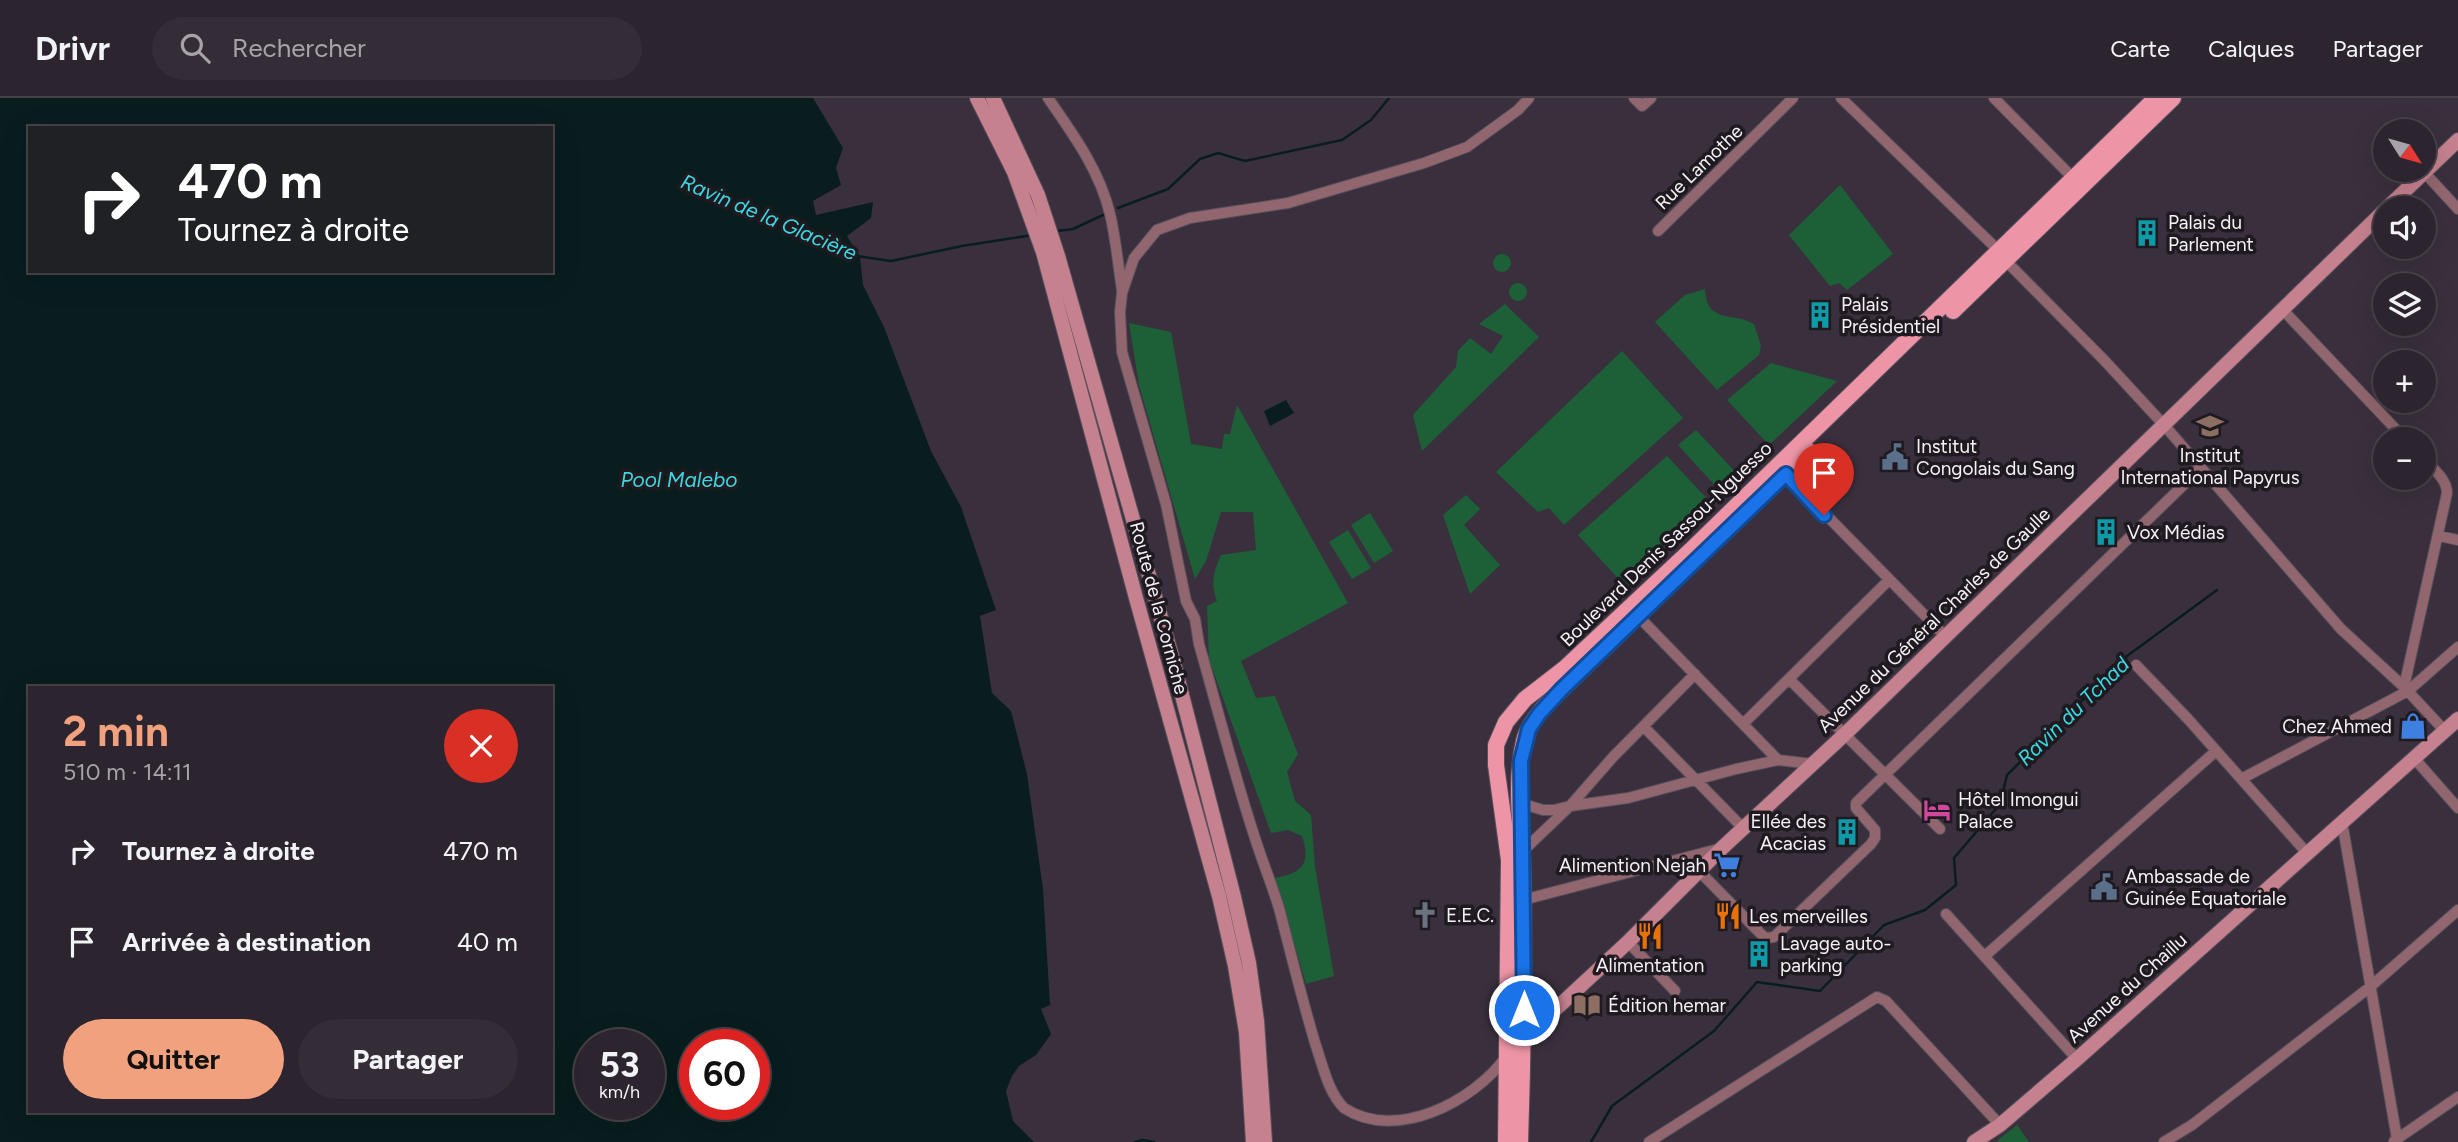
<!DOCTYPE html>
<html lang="fr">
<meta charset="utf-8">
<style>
body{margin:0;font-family:Figtree,sans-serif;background:#342c36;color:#f1f3f6;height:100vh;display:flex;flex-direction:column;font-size:26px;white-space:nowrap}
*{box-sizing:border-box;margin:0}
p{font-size:23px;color:#a6a4aa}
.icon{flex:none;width:38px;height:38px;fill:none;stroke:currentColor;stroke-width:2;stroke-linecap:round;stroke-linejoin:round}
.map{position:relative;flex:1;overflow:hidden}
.details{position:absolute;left:28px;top:588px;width:525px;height:427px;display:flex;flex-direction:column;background:#2c242e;border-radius:0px;box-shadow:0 7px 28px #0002,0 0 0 2px #48414a}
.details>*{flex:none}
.top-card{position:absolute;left:28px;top:28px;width:525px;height:147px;border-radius:0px;box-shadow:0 7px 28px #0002,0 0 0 2px #48414a;background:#202124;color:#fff;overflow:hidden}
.needle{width:46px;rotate:127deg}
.tools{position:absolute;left:2373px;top:21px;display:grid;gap:14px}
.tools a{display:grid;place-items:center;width:63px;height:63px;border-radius:50%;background:#2c242e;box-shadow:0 7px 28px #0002,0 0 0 2px #48414a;font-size:35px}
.speed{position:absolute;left:574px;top:931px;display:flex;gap:14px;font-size:35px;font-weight:700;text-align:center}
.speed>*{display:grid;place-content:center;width:91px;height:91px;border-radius:50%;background:#2c242e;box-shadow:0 7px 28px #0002,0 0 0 2px #48414a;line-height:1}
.speed small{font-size:18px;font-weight:400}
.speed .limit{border:10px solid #d22;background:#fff;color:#111}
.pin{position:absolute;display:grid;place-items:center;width:60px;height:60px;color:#fff;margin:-72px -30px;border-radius:50% 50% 50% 0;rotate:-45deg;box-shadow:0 0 7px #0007}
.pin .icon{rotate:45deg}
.me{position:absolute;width:77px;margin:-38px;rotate:0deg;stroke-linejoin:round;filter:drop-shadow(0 0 5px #0008)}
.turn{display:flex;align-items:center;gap:24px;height:147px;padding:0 35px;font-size:32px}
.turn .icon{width:91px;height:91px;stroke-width:2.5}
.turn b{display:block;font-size:49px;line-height:60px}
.round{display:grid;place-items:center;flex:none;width:74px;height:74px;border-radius:37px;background:#342c36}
.headline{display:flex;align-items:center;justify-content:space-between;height:119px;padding:0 35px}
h1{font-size:42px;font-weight:700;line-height:52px;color:#f1a17d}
.button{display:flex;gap:14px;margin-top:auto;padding:14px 35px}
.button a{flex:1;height:80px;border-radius:42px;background:#f1a17d;color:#111;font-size:28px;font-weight:700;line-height:80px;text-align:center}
.button a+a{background:#342c36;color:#f1f3f6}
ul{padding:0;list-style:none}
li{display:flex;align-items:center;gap:21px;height:91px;padding:0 35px}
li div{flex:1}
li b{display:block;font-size:26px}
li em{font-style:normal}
header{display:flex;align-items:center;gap:42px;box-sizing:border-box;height:98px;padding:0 35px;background:#2c242e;border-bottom:2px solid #48414a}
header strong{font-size:33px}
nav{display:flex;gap:38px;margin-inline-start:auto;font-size:24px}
.search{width:490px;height:63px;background:#342c36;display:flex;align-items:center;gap:18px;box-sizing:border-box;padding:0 24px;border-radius:38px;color:#a6a4aa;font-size:26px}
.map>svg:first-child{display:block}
.green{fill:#1d6038}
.water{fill:#091d1e;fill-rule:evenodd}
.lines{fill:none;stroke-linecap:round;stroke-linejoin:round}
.stream{stroke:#091d1e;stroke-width:2.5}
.street-casing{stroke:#584f5b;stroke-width:12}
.secondary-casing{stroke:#584f5b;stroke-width:16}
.primary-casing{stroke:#584f5b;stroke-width:18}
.street{stroke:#91666e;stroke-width:10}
.secondary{stroke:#c5818e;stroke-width:14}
.primary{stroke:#ed95a7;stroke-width:16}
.route-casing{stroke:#114b97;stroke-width:18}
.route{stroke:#1a73e8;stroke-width:12}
.labels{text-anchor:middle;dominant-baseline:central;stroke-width:7;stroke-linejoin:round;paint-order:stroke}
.street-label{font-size:19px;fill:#f6f0f8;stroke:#1e1a20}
.poi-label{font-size:19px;fill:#f6f0f8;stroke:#1e1a20;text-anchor:start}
.water-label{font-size:21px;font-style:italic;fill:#3cd8e1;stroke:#1e1a20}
</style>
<header>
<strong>Drivr</strong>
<div class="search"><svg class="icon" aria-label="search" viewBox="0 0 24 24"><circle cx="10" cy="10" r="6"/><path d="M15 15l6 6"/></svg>Rechercher</div>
<nav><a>Carte</a><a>Calques</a><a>Partager</a></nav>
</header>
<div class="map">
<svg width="2458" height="1044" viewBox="0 0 2458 1044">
<rect width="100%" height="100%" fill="#3a303d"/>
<!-- green -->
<path class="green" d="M 1840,87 L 1893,156 L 1847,192 L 1839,185 L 1830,188 L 1789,137 Z
M1493 165a9 9 0 1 1 18 0a9 9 0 1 1-18 0Z
M1509 194a9 9 0 1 1 18 0a9 9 0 1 1-18 0Z
M 1705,191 C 1706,226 1734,214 1754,226 L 1761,248 L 1759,257 L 1717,292 L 1655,224 L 1685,197 Z
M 1505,206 L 1539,239 L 1422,353 L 1413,317 L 1456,269 L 1458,253 L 1470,240 L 1491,256 L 1503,238 L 1479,226 Z
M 1129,225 L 1171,234 L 1191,346 L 1222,351 L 1224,336 L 1230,336 L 1237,307 L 1348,505 L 1241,563 L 1256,600 L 1275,598 L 1298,656 L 1287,674 L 1295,703 L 1311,717 L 1315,769 L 1334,878 L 1306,886 L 1275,780 C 1303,775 1311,765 1302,738 L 1288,732 L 1271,735 L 1209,561 L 1207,508 L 1217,503 C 1210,485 1214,473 1221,457 L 1256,452 L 1253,414 L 1221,414 L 1206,463 L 1195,481 L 1139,287 Z
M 1622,253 L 1683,320 L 1564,427 L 1549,410 L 1538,414 L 1496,374 Z
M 1771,265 L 1837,283 L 1769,347 L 1727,302 Z
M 1696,332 L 1739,378 L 1721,394 L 1678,347 Z
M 1667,358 L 1712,406 L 1627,490 L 1578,437 Z
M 1466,397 L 1480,411 L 1464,427 L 1500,467 L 1470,496 L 1443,417 Z
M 1370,415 L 1393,453 L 1374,465 L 1351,427 Z
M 1348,432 L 1371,470 L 1352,481 L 1329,444 Z
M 2017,1027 L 2029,1044 L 1998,1044 L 1998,1042 Z"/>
<!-- water -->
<path class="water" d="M 0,0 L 813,0 L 843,50 L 836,70 L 841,87 L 813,103 L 816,117 L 873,104 L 871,120 L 847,138 L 860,159 L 863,187 L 884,229 L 931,353 L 961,409 L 996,512 L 980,518 L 992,595 L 1011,613 L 1027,676 L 1043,791 L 1050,907 L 1041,911 L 1051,936 L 1036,957 L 1019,968 L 1012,978 L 1006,993 L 1013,1023 L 1034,1044 L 0,1044 ZM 30,30 L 551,30 L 551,173 L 30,173 ZM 30,590 L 551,590 L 551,1013 L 30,1013 ZM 590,947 L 649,947 L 649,1006 L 590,1006 ZM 695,947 L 754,947 L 754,1006 L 695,1006 Z
M 1286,302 L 1294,315 L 1270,328 L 1264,313 Z"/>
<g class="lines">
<!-- stream -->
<path class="stream" d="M 1118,110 L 1168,91 L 1200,61 L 1218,55 L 1245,63 L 1342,42 L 1371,22 L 1389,0
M 1057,133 L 1073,131 L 1103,117
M 857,158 L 891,163 L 962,148 L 1033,137
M 1135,1044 L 1143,1042 L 1154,1044
M 1591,1044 L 1612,1008 L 1714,933 L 1757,884 L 1820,893 L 1884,827 L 1925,812 L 1956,787 L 1954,760 L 2000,706 L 2007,677 L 2127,558 L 2217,492"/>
<defs>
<path id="street" d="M 1048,0 C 1073,36 1100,73 1110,116 C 1116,141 1118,167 1122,192
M 1634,0 L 1642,8 L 1651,0
M 1841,0 L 1999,153
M 1994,0 L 2074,81
M 2424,74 L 2458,111
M 1658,133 L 1793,0
M 2006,163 L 2104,262 L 2164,327 L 2341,531 L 2404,589 L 2444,632
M 2283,212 L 2405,341
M 1782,372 L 1945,538
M 2439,438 L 2458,442
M 1638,518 L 1778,662
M 2136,567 L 2188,621 L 2307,755
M 1789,581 L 1940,731
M 2404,589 L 2447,395 C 2447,381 2433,371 2424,361
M 1743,626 L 1889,482
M 1644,629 L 1743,730
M 2414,660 L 2458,710
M 2241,681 L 2408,593 L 2458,549
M 1520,705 L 1543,712 L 1554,712 L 1570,708 L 1628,700 L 1736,671 L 1778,662 L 1813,666
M 2342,724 L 2397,1041
M 1523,753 L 1570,708 L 1613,659 L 1695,576
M 1699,773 L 1758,833 L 1765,840 L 1774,839 L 1871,746 L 1875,740 L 1875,732 L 1856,710 L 1856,705 L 1861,700 L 2201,370
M 1523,802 L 1722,750
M 1946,816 L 2077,961
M 1628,844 L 1675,893
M 1986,857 L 2216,653
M 1506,959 C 1473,1004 1396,1044 1344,1010 C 1328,994 1323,968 1316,948 C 1302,902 1291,856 1279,810 C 1271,784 1261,760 1253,734 C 1233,672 1217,609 1199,546 L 1195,521 L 1186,503 L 1166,406 L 1122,254 L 1120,214 L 1122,195 L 1134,160 L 1157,132 L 1190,120 L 1288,105 L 1424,65 L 1467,49 L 1518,12 L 1529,0
M 2394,1043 L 2458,999
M 1649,1044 L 1877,899 L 1886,903 L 2000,1027
M 2164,1044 L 2192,1027 L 2370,889 L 2458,812"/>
<path id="secondary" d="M 977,0 L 1014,74 L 1043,154 L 1136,500 L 1219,798 L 1235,868 L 1246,934 L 1253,1044
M 993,0 L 1038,97 L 1058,158 L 1173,562 L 1234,799 L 1249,865 L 1257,923 L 1265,1044
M 2387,110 L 2458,42
M 1518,946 L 1628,844 L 1722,750 L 1844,637 L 2385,112
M 1974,1044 L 2000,1027 L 2077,961 L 2458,621"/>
<path id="primary" d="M 1953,213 L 2173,0
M 1722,437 L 1809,353
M 1506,1044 L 1509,762 L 1496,667 L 1496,647 L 1506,624 L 1525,601 L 1565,570 L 1691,452 L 2156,0
M 1520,1044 C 1523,955 1524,866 1523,776 C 1522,733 1514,686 1524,643 C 1528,627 1539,614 1550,603 L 1698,460"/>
</defs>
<!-- street casing -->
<use href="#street" class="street-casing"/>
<!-- secondary casing -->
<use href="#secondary" class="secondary-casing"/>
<!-- primary casing -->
<use href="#primary" class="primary-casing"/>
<!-- street -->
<use href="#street" class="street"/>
<!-- secondary -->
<use href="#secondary" class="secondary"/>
<!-- primary -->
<use href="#primary" class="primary"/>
</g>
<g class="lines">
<defs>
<path id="route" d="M 1524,912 L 1521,663 L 1529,631 L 1539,616 L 1561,592 L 1786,376 L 1824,417"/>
</defs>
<!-- route casing -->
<use href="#route" class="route-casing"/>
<!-- route -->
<use href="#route" class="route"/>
</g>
<!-- icons -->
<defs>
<symbol id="building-bare" viewBox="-9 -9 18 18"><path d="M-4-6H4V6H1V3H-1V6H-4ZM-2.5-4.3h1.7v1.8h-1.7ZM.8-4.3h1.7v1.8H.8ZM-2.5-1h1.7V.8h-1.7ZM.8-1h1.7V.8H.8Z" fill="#0f9aa8" stroke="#1e1a20" stroke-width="2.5" paint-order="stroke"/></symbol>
<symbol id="school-bare" viewBox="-9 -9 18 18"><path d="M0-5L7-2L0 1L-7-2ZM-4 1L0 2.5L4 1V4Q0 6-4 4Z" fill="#8d6e63" stroke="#1e1a20" stroke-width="2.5" paint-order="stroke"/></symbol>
<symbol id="civic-bare" viewBox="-9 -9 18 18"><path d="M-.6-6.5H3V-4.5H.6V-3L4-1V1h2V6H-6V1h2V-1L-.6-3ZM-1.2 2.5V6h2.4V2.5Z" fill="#5c6f8a" stroke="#1e1a20" stroke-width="2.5" paint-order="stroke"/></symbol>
<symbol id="shop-bare" viewBox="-9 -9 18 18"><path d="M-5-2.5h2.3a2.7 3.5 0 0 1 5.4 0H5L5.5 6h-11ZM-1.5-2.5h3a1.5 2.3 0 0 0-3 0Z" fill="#3f7fe0" stroke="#1e1a20" stroke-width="2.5" paint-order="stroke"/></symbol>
<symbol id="hotel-bare" viewBox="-9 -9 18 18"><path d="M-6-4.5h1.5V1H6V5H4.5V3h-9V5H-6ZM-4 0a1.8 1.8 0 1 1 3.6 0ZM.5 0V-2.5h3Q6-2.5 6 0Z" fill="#d1479c" stroke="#1e1a20" stroke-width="2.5" paint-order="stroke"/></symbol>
<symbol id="supermarket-bare" viewBox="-9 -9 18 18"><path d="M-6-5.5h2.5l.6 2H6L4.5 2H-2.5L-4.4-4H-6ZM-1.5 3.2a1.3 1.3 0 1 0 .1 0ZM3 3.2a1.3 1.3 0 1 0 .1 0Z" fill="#3f7fe0" stroke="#1e1a20" stroke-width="2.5" paint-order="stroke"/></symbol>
<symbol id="church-bare" viewBox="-9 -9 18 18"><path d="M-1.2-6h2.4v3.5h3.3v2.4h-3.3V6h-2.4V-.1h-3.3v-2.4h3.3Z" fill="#6b7280" stroke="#1e1a20" stroke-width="2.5" paint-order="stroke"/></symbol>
<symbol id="restaurant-bare" viewBox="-9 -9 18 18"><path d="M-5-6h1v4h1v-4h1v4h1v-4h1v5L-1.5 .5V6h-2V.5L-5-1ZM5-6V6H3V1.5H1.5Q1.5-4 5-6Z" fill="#e8710a" stroke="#1e1a20" stroke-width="2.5" paint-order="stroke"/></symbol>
<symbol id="library-bare" viewBox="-9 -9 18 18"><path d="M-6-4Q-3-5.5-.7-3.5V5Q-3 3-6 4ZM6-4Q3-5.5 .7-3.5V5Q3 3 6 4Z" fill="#8d6e63" stroke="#1e1a20" stroke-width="2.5" paint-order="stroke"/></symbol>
</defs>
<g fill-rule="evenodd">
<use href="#building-bare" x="2128" y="116" width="38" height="38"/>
<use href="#building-bare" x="1801" y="198" width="38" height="38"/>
<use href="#school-bare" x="2191" y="309" width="38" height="38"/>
<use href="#civic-bare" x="1876" y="340" width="38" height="38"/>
<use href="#building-bare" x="2087" y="415" width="38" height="38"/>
<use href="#shop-bare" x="2394" y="609" width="38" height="38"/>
<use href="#hotel-bare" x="1918" y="693" width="38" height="38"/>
<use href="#building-bare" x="1828" y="715" width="38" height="38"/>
<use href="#supermarket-bare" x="1708" y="748" width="38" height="38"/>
<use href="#civic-bare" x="2085" y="770" width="38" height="38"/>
<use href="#church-bare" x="1406" y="798" width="38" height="38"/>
<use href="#restaurant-bare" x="1709" y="799" width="38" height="38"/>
<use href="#restaurant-bare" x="1631" y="819" width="38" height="38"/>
<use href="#building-bare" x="1740" y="837" width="38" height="38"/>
<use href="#library-bare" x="1568" y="888" width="38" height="38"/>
</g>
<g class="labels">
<!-- street labels -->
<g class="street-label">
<text transform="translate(1699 69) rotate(-44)">Rue Lamothe</text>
<text transform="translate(1666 446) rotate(-44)">Boulevard Denis Sassou-Nguesso</text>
<text transform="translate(1159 510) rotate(75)">Route de la Corniche</text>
<text transform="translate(1934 522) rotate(-44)">Avenue du Général Charles de Gaulle</text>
<text transform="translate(2127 890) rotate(-42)">Avenue du Chaillu</text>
</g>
<!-- poi labels -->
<g class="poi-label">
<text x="2168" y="124">Palais du<tspan x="2168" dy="22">Parlement</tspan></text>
<text x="1841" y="206">Palais<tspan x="1841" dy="22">Présidentiel</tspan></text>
<text x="1916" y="348">Institut<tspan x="1916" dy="22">Congolais du Sang</tspan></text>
<text x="2210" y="357" text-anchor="middle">Institut<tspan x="2210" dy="22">International Papyrus</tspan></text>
<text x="2127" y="434">Vox Médias</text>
<text x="2392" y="628" text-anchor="end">Chez Ahmed</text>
<text x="1958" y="701">Hôtel Imongui<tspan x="1958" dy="22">Palace</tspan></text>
<text x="1826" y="723" text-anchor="end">Ellée des<tspan x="1826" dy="22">Acacias</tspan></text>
<text x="1706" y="767" text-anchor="end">Alimention Nejah</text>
<text x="2125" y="778">Ambassade de<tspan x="2125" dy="22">Guinée Equatoriale</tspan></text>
<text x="1446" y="817">E.E.C.</text>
<text x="1749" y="818">Les merveilles</text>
<text x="1780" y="845">Lavage auto-<tspan x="1780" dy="22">parking</tspan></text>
<text x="1650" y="867" text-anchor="middle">Alimentation</text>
<text x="1608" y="907">Édition hemar</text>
</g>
<!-- water labels -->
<g class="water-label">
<text transform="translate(769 119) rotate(23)">Ravin de la Glacière</text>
<text x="679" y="381">Pool Malebo</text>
<text transform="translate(2073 613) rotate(-44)">Ravin du Tchad</text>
</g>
</g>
</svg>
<div class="tools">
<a><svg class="needle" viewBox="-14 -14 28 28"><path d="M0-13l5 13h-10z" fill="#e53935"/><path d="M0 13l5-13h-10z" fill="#a6a4aa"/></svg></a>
<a><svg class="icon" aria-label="sound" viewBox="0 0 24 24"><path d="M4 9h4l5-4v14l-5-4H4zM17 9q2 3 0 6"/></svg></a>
<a><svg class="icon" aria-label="layers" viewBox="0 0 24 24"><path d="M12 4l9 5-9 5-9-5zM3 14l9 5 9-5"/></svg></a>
<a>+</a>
<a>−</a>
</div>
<div class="speed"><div>53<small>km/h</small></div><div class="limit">60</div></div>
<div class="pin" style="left:1824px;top:417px;background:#d93025"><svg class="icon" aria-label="arrive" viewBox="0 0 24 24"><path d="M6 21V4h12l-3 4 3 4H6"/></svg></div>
<svg class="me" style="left:1524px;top:912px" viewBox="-20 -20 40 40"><circle r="17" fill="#1a73e8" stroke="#fff" stroke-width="3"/><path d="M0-11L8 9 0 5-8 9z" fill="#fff"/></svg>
<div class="top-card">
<div class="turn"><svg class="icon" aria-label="right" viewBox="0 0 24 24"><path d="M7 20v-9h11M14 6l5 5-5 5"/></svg><div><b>470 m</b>Tournez à droite</div></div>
</div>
<section class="details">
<div class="headline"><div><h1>2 min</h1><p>510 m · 14:11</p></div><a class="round" style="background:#d93025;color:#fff"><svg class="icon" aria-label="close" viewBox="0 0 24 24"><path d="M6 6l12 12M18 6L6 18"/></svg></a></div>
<ul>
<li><svg class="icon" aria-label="right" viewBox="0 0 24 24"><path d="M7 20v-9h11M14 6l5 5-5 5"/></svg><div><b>Tournez à droite</b></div><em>470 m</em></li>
<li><svg class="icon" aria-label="arrive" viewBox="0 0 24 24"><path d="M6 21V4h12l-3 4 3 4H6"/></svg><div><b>Arrivée à destination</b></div><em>40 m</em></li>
</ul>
<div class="button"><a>Quitter</a><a>Partager</a></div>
</section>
</div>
